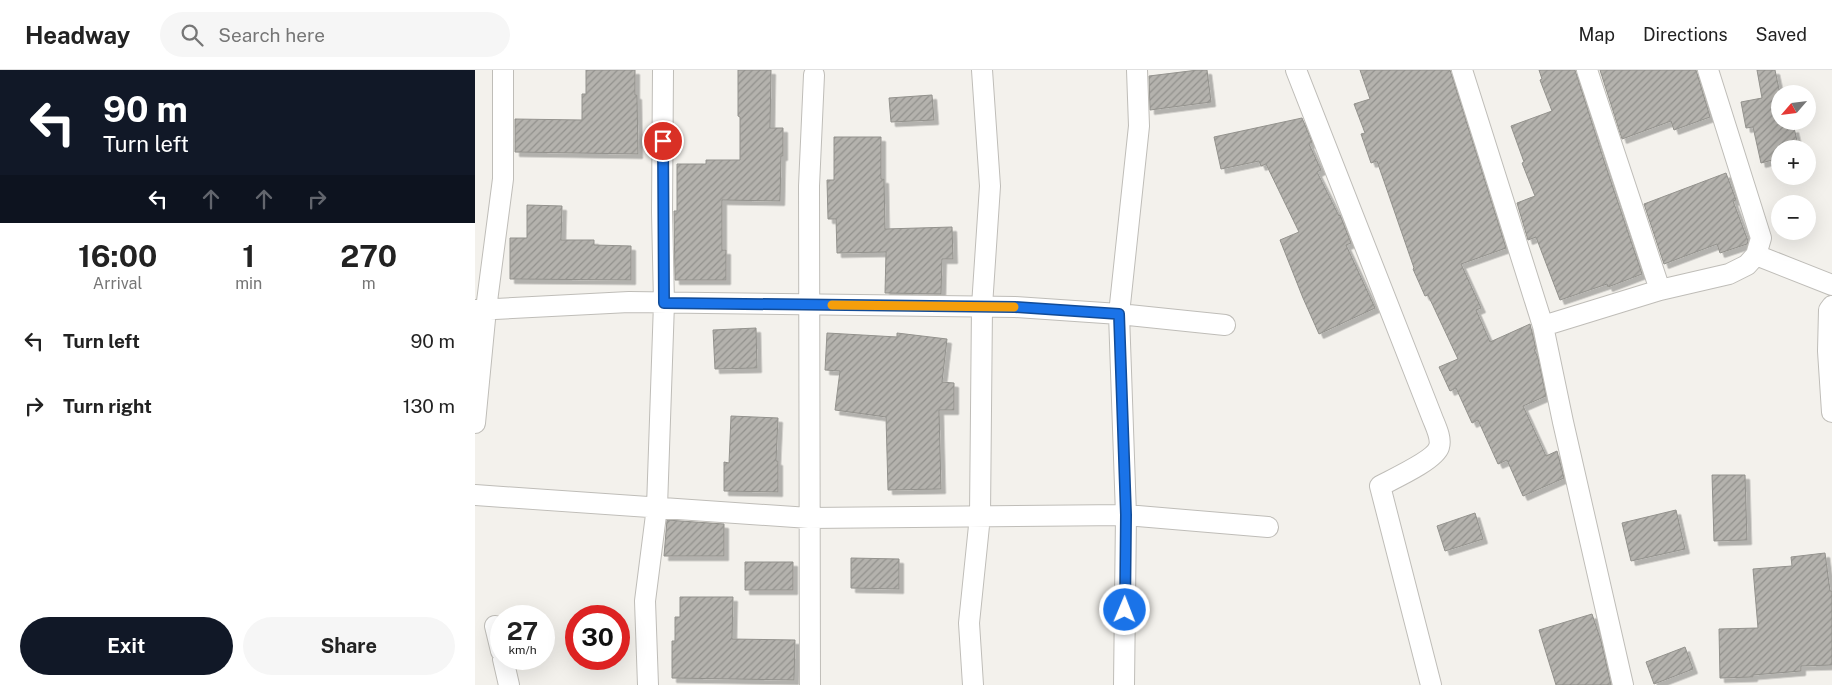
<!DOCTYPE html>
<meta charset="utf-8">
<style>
body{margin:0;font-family:"Public Sans",sans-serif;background:#f6f6f6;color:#222;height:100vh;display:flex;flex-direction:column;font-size:19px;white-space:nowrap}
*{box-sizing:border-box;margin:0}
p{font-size:16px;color:#767676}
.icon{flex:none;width:28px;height:28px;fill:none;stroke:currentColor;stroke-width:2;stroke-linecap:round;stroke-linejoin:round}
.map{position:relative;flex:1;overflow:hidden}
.panel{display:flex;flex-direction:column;background:#fff;width:475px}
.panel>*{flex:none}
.banner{background:#111827;color:#fff;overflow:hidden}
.needle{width:32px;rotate:242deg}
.controls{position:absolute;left:1296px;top:15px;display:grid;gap:10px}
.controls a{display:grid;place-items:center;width:45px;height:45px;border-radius:50%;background:#fff;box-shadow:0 5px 20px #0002;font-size:25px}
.speed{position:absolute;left:15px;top:535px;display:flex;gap:10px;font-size:25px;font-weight:700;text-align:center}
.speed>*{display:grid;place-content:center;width:65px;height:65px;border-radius:50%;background:#fff;box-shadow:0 5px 20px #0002;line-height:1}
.speed small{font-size:12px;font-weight:400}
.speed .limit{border:8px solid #d22;background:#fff;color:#111}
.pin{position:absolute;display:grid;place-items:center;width:42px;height:42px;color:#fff;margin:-21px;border:2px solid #fff;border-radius:50%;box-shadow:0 1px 5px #0007}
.me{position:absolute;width:55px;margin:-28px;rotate:1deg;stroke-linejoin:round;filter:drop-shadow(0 0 4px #0008)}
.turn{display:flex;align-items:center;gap:18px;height:105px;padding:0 20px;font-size:22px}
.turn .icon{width:65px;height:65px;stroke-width:2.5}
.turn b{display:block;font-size:35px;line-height:42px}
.lanes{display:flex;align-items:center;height:48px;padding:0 20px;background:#0003;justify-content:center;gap:25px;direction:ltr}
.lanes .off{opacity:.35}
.eta{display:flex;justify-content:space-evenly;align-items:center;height:85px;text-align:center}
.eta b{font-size:30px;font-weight:700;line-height:35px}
.primary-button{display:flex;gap:10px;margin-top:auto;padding:10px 20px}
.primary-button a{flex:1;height:58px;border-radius:30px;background:#111827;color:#fff;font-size:20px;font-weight:700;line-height:58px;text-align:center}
.primary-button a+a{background:#f6f6f6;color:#222}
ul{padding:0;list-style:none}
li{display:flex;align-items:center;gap:15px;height:65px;padding:0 20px}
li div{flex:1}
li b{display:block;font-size:19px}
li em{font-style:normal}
header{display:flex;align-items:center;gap:30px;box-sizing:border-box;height:70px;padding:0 25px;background:#fff;border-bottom:1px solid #e0e0e0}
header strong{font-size:24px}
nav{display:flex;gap:28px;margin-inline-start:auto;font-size:18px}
.search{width:350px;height:45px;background:#f6f6f6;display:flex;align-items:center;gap:12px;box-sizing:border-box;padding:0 18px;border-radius:28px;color:#767676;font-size:19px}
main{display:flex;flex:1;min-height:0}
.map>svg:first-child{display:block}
</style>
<header>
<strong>Headway</strong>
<div class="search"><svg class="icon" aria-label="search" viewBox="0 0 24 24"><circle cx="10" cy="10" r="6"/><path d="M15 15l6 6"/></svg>Search here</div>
<nav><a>Map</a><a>Directions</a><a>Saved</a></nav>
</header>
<main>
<section class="panel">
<div class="banner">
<div class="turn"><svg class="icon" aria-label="left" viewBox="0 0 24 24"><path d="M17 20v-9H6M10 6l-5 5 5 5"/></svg><div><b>90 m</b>Turn left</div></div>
<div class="lanes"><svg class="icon" aria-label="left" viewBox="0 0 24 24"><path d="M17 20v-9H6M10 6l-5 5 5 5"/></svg><svg class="icon off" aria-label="ahead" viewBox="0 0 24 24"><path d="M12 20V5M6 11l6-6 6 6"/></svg><svg class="icon off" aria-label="ahead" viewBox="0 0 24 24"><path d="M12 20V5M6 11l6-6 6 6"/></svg><svg class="icon off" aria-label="right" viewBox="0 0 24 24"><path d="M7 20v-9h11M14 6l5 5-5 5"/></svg></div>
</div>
<div class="eta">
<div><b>16:00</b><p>Arrival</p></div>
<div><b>1</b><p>min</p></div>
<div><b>270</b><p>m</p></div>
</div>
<ul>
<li><svg class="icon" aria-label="left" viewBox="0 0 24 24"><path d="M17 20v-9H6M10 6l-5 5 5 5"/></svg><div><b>Turn left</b></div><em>90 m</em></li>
<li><svg class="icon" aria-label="right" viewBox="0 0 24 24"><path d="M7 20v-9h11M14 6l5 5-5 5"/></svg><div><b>Turn right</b></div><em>130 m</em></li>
</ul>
<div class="primary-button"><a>Exit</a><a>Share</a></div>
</section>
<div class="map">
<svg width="1357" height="615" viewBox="0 0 1357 615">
<defs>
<pattern id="building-hatch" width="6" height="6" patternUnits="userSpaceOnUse" patternTransform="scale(1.25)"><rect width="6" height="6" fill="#b4b2ad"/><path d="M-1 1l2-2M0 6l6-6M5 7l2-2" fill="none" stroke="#92918d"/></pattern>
<filter id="shadow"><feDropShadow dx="4.5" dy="4.5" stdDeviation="0" flood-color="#0004"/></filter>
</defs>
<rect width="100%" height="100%" fill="#f3f1ec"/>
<path fill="url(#building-hatch)" stroke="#93928d" filter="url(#shadow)" d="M111 0H160V25H162L163 84 40 82V49L107 50V24H111Z
M263 0H296L295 58H308V86H306L305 131 247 130V180H251V210H200L199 141H202V94H231V90H265V47L263 46Z
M723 0H732L736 32 675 40 674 6Z
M885 0H975L1031 178 986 194 1006 238 1001 240 1015 272 1055 254 1061 279H1059L1063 288 1071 326 1048 336 1071 386 1082 381 1089 408 1048 426 1032 390 1023 394 1003 350 997 353 981 318 975 321 964 297 983 289 953 225 950 226 938 199 939 198 902 91 896 93 886 64 890 63 879 34 895 29Z
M1064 0H1100L1130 94 1167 204 1133 217 1132 214 1085 230 1061 167 1053 170 1042 133 1060 126 1047 93 1049 92 1036 56 1077 41 1065 10 1067 9Z
M1125 0H1221L1235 47 1199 60 1196 51 1147 69Z
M1282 0H1300L1305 24V51H1311L1313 60 1319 58 1324 79H1305V88L1286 93 1278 57 1271 58 1266 32 1287 28Z
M457 25 459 50 416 52 414 28Z
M827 48 837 72 834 74 846 100 842 102 864 146 865 145 876 173 871 175 900 238 844 264 828 228 805 170 824 162 791 94 786 96 784 91 746 99 739 67Z
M359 67H406V109H409L410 159 477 157 478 189H467L466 224 410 223 411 182 362 183 361 149H353L352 110H359Z
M1251 103 1261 130 1258 131 1273 171 1272 174 1245 183 1242 174 1189 194 1169 134Z
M52 135 87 136 86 170H119V175L156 176V210L35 209V168H52Z
M281 258 282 298 240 299 238 260Z
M352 263 422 267V263L472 269 467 312 479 313V340H464L466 419 413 420 411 347 360 340 365 301 350 300Z
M256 346 303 348 301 391H303V422L249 421V392L254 393Z
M1237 405H1270L1272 470 1239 471Z
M1201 440 1210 479 1156 491 1147 453Z
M1000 443 1008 469 970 481 962 456Z
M192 450 249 454V486H189Z
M1350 483 1355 521H1357V595L1326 596V601L1278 605V607L1245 608 1244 559 1283 558 1278 499 1317 496 1316 487Z
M376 488 424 489V519L376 518Z
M270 492H318V520H270Z
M205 527H258L257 569 320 570 319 610 197 608V571H200V547H205Z
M1117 544 1126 571 1136 615H1081L1064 560Z
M1210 577 1218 599 1179 614 1171 592Z"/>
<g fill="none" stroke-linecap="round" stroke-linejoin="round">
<defs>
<path id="street" d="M662 0 664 56 644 244 750 255
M821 0 957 347C960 355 967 368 964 377 960 390 918 409 905 416L956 615
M987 0 1068 256
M1112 0 1185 220
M1281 185 1357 215
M1357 236 1354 240 1353 281 1357 342
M0 240 154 232 540 237 644 244 651 445 649 615
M0 353 11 239 28 109V0
M0 425 334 448 651 445 793 457
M20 556 26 581
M28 589 34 615
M173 615 170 531 182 437 189 233 187 142 188 0
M335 615 334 116 339 5
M498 615 494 553 505 446 507 236 515 116 507 0
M1148 615 1088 352 1068 256 1185 220 1254 204 1272 195 1281 185 1286 168 1233 0"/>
</defs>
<use href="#street" stroke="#bfbdb8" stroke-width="22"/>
<use href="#street" stroke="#fff" stroke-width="20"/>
</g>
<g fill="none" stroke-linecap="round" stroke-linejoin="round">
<defs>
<path id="route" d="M188 71 189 233 540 237 644 244 651 445 650 540"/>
</defs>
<use href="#route" stroke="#114b97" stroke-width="12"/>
<use href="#route" stroke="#1a73e8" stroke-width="9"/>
<path stroke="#f59e0b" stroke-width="9" d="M357 235 539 237"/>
</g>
</svg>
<div class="controls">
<a><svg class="needle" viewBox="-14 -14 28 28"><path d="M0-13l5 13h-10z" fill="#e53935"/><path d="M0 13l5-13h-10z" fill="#767676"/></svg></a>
<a>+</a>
<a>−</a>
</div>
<div class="speed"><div>27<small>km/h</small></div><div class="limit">30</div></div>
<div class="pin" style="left:188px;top:71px;background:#d93025"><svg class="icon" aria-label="arrive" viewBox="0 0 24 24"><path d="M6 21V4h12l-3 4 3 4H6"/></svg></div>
<svg class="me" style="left:650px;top:540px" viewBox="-20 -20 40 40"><circle r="17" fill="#1a73e8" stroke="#fff" stroke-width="3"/><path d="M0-11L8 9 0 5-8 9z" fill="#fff"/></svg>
</div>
</main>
